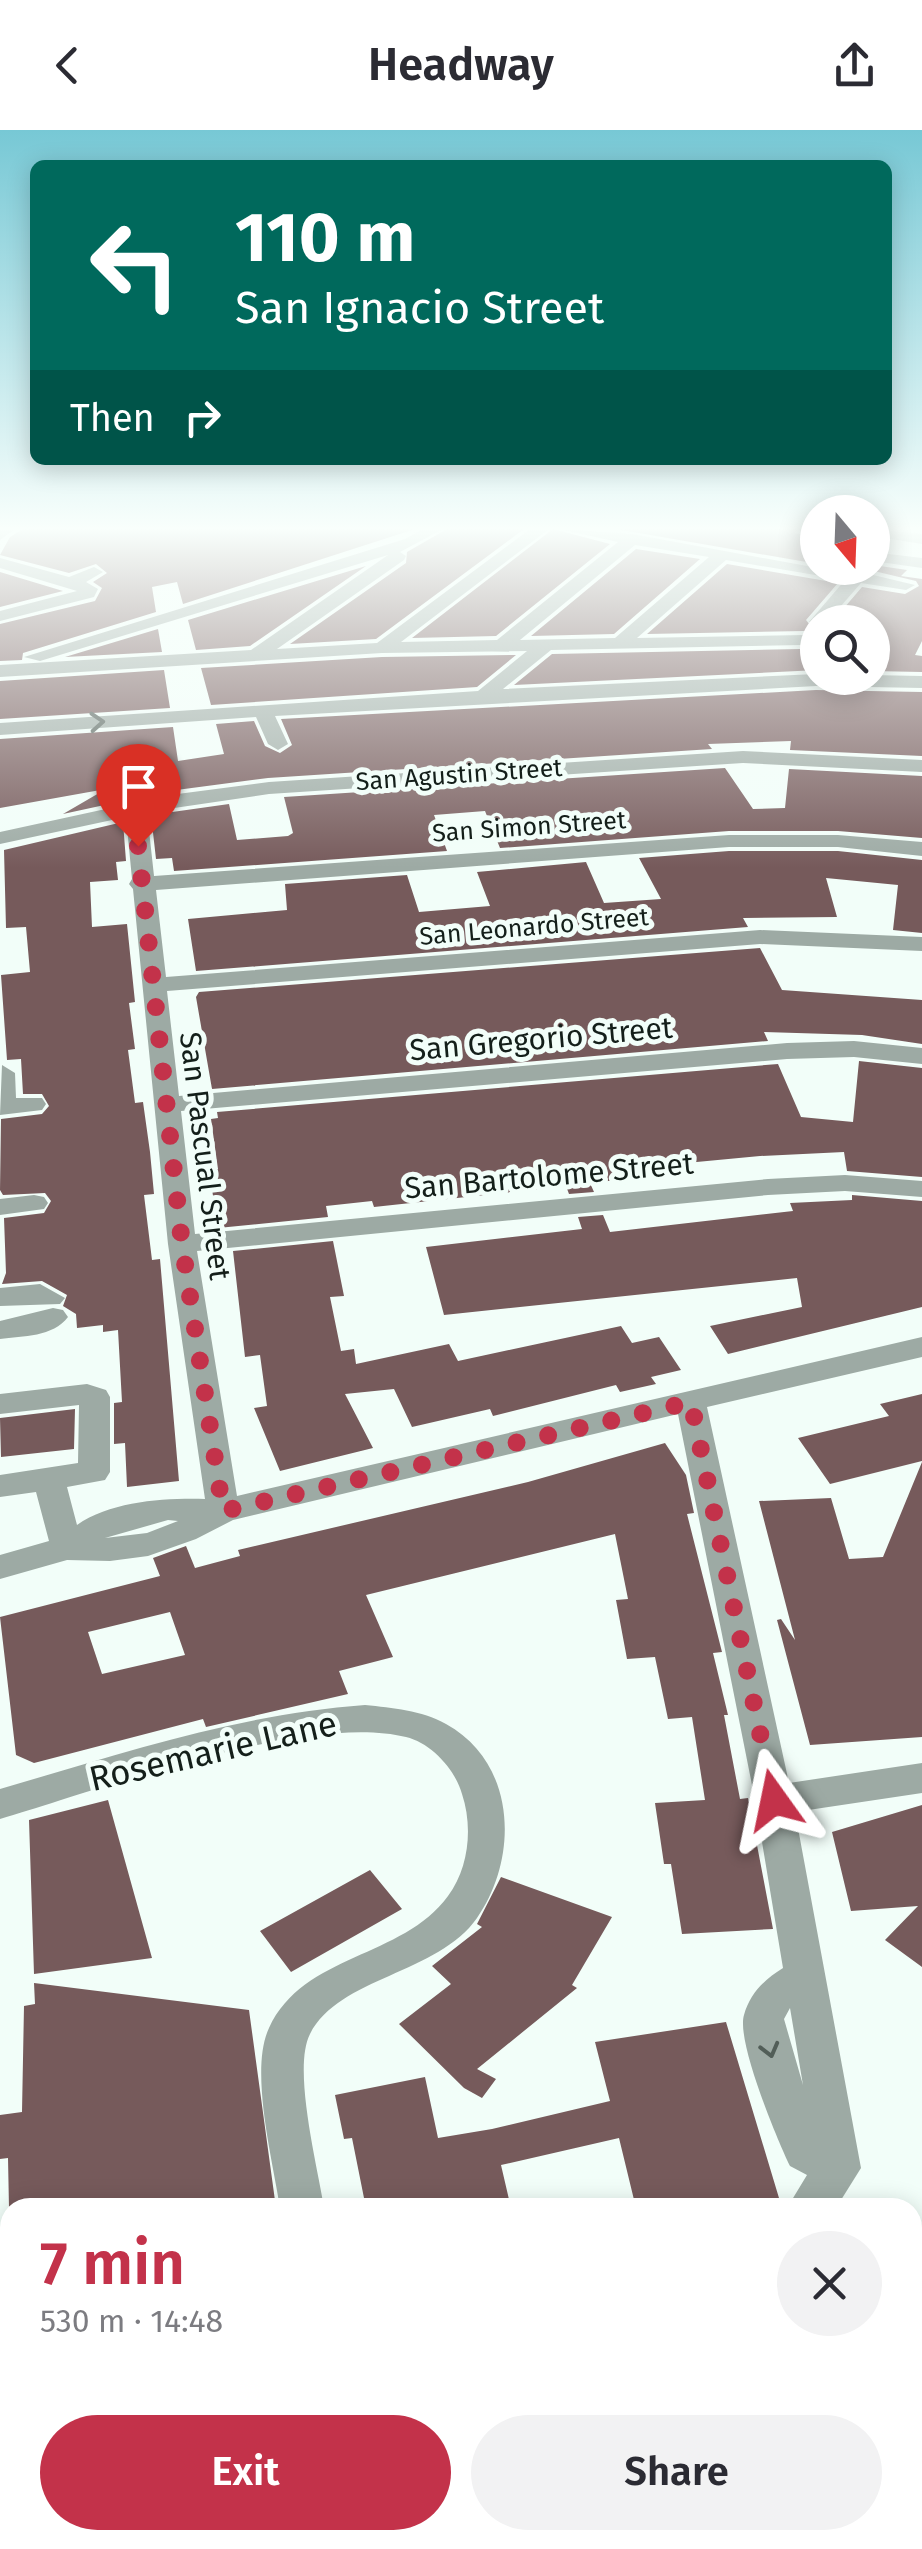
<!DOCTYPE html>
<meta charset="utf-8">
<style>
body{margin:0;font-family:"Fira Sans",sans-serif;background:#f2f2f3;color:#2b2b33;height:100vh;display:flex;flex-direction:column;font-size:38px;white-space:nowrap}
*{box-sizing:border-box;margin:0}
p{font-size:32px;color:#7c7c81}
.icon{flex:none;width:55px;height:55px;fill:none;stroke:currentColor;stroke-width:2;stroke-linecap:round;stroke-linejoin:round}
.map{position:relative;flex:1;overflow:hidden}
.panel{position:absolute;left:0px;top:2068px;width:922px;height:352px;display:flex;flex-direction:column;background:#fff;border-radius:30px 30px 0 0;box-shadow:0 5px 25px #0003}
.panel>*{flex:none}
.top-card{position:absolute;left:30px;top:30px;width:862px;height:305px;border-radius:15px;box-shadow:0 5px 25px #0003;background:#00695c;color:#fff;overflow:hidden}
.needle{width:65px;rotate:161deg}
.buttons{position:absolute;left:800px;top:365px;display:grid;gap:20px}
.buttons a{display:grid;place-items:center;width:90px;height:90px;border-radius:50%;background:#fff;box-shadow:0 5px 25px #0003;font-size:50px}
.pin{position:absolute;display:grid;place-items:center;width:85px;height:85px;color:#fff;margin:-102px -42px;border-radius:50% 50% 50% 0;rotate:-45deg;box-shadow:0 0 10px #0007}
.pin .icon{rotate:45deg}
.me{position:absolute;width:110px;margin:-55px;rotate:348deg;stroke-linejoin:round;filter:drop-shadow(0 0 8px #0008)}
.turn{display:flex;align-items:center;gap:35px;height:210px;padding:0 40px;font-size:45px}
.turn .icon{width:130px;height:130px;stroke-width:2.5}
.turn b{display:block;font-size:70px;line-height:85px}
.then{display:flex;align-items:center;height:95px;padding:0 40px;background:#0003;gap:20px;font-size:38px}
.round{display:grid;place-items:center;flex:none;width:105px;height:105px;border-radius:52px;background:#f2f2f3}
.headline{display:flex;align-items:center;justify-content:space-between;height:170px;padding:0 40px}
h1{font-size:60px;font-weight:600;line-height:75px;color:#c3324a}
.action{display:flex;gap:20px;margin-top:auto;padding:20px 40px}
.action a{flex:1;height:115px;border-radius:60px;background:#c3324a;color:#fff;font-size:40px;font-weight:600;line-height:115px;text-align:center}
.action a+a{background:#f2f2f3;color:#2b2b33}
header{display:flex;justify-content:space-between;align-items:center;height:130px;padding:0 40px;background:#fff;font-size:45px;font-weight:600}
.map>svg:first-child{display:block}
</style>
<header><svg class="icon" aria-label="back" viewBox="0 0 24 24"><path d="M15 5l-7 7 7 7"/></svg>Headway<svg class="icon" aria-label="share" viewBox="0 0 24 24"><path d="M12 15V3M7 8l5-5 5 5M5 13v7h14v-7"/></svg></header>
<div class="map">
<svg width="922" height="2419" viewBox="0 0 922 2419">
<rect width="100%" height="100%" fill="#f2fef9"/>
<path fill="#765a5b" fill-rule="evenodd" d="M23 399H415L183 474 177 452 152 457 156 482 23 523 22 530 0 531V494L95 471 102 458 93 452 107 443 96 434 69 443 0 425 10 407Z
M447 399H524L376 509 290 514 406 433 407 422Z
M553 399 610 414 496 506 412 508Z
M616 399H799L794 403 818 407V434Z
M636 419 700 429 614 504 531 506Z
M727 434 838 453 806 490 818 505 804 501 647 504Z
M366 436 250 516 196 520 188 490Z
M880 436 907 440 901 446 922 449V511L915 525 922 526V542L872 541V492H832L862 457 905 464 919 456 916 451 874 441Z
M0 442 63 461 0 477Z
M158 499 162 522 65 527Z
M800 519 818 524V540L514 555 552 524Z
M516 525 477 557 211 575 201 538 382 527Z
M164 540 170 578 0 589V551Z
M816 560 922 562V626L790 620 791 611 708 614 712 619 268 648 169 661 63 684 106 659 0 678V609L173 597 178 631 224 624 216 594 254 591 265 616 280 623 292 615 281 589Z
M725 638 753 679 785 678 789 639 922 646V708L838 701H729L500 718 485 681 434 685 447 721 174 741 172 728 156 729 151 685 229 674 237 710 288 706 293 703 284 667Z
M123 692 126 731 116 732 118 750 90 752 92 797 127 794 135 872 129 873 135 919 128 920 135 973 143 972 150 1022 154 1064 144 1065 152 1130 160 1129 179 1351 127 1357 125 1313 114 1314V1273L122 1272 118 1200 103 1202V1195L77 1198 76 1184 63 1176 67 1165 42 1151 2 1154 6 1143 4 1088 44 1083 51 1071 45 1063 3 1065 0 1060 1 989 42 984 49 976 42 964H23L21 929 7 930 1 845 30 842 26 797 6 798 4 720Z
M729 721H838L922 730V803L893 800 898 755 826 748 837 787 743 788 748 797 196 841 188 789 287 780 285 754 407 745 419 782 490 776 477 742 586 732 604 773 661 769 639 728Z
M760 818 782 860 922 870V914L862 905 764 902 768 911 212 959 196 867 199 862Z
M859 931 922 938V1047L847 1041 844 1022 760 1026 686 1033 690 1042 590 1053 594 1062 569 1064 566 1056 374 1077 372 1071 326 1076 328 1087 218 1098 209 1040 218 1039 211 989 218 988 217 982 778 934 801 987 853 992Z
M852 1065 922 1071V1177L728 1224 710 1196 802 1177 797 1148 444 1185 426 1117 582 1099 578 1087 603 1085 610 1102 793 1081 790 1073 852 1070Z
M333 1111 344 1166 330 1167 341 1221 354 1219 356 1234 449 1214 458 1231 621 1196 632 1213 659 1207 681 1240 651 1247 656 1254 620 1262 616 1255 493 1286 490 1279 412 1297 394 1259 345 1264 373 1318 280 1341 254 1278 267 1276 260 1225 245 1227 233 1121Z
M922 1264V1331L830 1354 798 1308 889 1286 880 1274Z
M75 1279 74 1319 1 1327 0 1288Z
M665 1313 686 1345 694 1383 687 1384 722 1522 713 1523 728 1585H724L740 1669 748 1668 773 1799 682 1804 671 1734H664L655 1673 705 1670 692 1587 668 1589 655 1527 627 1529 616 1470 628 1469 615 1404 366 1465 393 1527 339 1541 348 1564 206 1597 203 1589 34 1633 16 1625 0 1487 160 1446 153 1428 186 1416 195 1438 240 1426 238 1420 528 1352ZM170 1482 185 1525 102 1544 88 1502Z
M922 1332V1607L810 1615 777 1490 781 1489 795 1510 759 1371 831 1368 849 1429 883 1427Z
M108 1670 152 1828 34 1844 29 1690Z
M922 1675V1837L885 1810 918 1776 851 1781 832 1702Z
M370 1740 402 1779 291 1842 260 1801Z
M501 1747 612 1787 572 1855 577 1858 477 1939 496 1949 482 1968 464 1958 399 1894 451 1854 432 1836 482 1797 477 1794Z
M34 1853 249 1880 276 2078H9L8 2028 0 2029V1985L22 1982 24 1876 35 1874Z
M726 1892 782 2078H636L619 2008 501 2035 511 2078H366L352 2008 344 2009 335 1965 425 1947 438 2008 492 1999 610 1971 595 1912Z"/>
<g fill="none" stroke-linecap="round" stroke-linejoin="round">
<path fill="#9daaa4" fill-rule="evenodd" d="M0 399H15L0 410Z
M423 399H443L400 422 406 426 404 430 277 519 377 513 530 399H549L401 512 497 510 618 412 559 399 632 404 818 438 853 441 872 437 869 444 915 455 906 460 861 453 827 492H818V497L809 492 845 450 726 430 637 508 804 505 818 509V521L801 515 551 520 503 559 816 544 922 546V558L816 556 275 586 288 614 278 620 268 614 256 587 0 605V593L478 561 527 521 382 523 0 547V535L251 520 388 425 40 531 24 527 405 409ZM635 415 709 427 615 508 520 510Z
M872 399 922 404V414L872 406Z
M872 422 922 428V438L880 432 872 435Z
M0 428 69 447 94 437 103 442 86 452 98 459 94 467 0 491V481L77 461 0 438Z
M743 621 922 630V642L743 633 269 664 147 682 154 746 729 705H838L922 712V726L838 717H729L156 760 166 847 760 800 922 807V821L760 814 167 861 179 966 787 913 854 911 922 918V934L854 927 787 929 181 981 195 1104 768 1049 845 1045 922 1051V1067L845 1061 768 1065 197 1121 237 1366 922 1207V1227L707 1277 789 1653 922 1633V1663L795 1682 861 2038 836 2078H787L807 2045 790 2036C777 2009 736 1911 744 1885 750 1863 765 1849 783 1838L755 1670 678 1284 233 1390 196 1409 148 1426 110 1431 67 1430 0 1449V1425L49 1411 36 1362 0 1367V1345L78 1333 79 1275 0 1284V1264L87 1254 106 1260 110 1267V1342L105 1350 67 1357 77 1395C112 1371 164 1368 205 1369L168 1114 133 759 129 754 132 749 126 687 0 714V702L170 665 269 652ZM168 1390 178 1391 147 1403 105 1408ZM790 1878 803 1955 784 1889Z
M2 935 15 943 16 968H42L46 974 42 980 0 985Z
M34 1065 44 1067 48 1073 44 1079 0 1085V1069Z
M40 1154 65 1168 60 1174 0 1176V1158Z
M53 1178 63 1180 68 1187C53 1207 23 1206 0 1209V1191Z
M365 1575C393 1578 421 1580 446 1594 517 1633 519 1728 477 1788 438 1844 339 1847 310 1904 292 1939 318 2038 324 2078H280C273 2031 249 1940 269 1898 304 1823 402 1829 448 1766 469 1738 473 1697 462 1664 455 1639 431 1613 406 1607 308 1582 99 1660 0 1689V1659C120 1624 239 1584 365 1575Z
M317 2410H367L368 2419H318Z"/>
</g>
<defs><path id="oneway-chevron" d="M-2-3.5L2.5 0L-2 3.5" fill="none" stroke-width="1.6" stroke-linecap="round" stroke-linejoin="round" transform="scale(2.5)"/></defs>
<g stroke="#525e58">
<use href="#oneway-chevron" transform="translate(97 592) rotate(-4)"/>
<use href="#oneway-chevron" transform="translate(770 1920) rotate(75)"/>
</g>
<linearGradient id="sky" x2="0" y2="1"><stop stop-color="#77c8d5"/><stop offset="0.54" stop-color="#f9fffc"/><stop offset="1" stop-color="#f9fffc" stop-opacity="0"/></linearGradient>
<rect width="922" height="738" fill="url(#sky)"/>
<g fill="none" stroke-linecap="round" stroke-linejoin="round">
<path stroke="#c3324a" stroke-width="18" stroke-dasharray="0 32.4" d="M138 716 182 1114 223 1381 691 1272 774 1670"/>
</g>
<g text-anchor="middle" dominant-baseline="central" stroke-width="10" stroke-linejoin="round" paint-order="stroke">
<g font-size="25" fill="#141f1a" stroke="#f2fef9">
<text transform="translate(459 645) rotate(-4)">San Agustin Street</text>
<text transform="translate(529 697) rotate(-4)">San Simon Street</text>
<text transform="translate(534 797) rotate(-5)">San Leonardo Street</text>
</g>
<g font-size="30" fill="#141f1a" stroke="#f2fef9">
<text transform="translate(541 909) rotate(-5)">San Gregorio Street</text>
<text transform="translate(205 1026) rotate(83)">San Pascual Street</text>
<text transform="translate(549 1046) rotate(-5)">San Bartolome Street</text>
</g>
<g font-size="35" fill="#141f1a" stroke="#f2fef9">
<text transform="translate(213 1621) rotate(-13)">Rosemarie Lane</text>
</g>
</g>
</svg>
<div class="buttons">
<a><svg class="needle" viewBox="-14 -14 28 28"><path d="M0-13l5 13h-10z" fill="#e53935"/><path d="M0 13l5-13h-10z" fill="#7c7c81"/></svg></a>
<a><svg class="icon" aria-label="search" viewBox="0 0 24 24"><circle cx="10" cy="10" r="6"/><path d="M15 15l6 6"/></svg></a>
</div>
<div class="pin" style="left:138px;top:716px;background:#d93025"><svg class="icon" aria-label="arrive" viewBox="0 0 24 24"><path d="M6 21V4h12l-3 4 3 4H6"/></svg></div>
<svg class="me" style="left:774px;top:1670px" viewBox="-20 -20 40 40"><path d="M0-17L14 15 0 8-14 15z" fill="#c3324a" stroke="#fff" stroke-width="4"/></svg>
<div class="top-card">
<div class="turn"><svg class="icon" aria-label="left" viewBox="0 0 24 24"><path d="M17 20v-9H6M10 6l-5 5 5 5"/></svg><div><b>110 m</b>San Ignacio Street</div></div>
<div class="then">Then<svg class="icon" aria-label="right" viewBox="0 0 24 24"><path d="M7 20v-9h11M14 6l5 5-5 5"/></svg></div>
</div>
<section class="panel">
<div class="headline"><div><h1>7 min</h1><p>530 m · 14:48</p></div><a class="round"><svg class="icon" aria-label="close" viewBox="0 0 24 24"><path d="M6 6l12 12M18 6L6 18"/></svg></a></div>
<div class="action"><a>Exit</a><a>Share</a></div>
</section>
</div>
